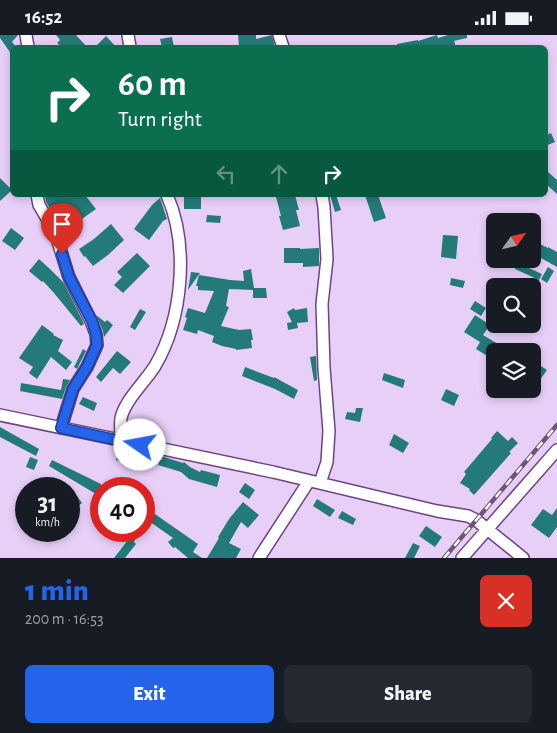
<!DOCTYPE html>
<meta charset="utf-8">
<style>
body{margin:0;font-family:"Alegreya Sans",sans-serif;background:#242831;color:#f1f3f6;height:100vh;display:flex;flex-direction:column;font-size:19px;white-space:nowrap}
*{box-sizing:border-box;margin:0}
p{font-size:16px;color:#9ea1a6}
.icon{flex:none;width:28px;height:28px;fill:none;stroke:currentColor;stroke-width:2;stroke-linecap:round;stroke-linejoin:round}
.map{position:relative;height:523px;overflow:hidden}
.sheet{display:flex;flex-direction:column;background:#171b24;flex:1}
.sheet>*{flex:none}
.top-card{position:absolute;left:10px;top:10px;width:538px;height:152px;border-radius:8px;box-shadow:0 2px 8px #0003;background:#0b6e4f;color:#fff;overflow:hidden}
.needle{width:32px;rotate:56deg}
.tools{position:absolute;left:486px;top:178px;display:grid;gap:10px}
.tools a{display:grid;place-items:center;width:55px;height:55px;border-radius:8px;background:#171b24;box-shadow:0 2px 8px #0003;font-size:25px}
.speed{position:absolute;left:15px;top:442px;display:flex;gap:10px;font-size:25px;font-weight:700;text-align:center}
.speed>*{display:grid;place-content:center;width:65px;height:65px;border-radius:50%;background:#171b24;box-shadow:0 2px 8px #0003;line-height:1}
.speed small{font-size:12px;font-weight:400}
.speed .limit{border:8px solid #d22;background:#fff;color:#111}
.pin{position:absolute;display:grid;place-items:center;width:42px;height:42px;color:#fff;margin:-51px -21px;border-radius:50% 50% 50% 0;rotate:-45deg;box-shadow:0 0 5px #0007}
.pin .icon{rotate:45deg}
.me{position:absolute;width:55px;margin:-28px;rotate:282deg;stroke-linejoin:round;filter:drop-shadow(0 0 4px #0008)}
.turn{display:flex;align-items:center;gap:18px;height:105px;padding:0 25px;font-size:22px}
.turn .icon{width:65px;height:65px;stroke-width:2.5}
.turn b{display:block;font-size:35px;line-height:42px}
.lanes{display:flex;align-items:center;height:48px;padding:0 25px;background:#0003;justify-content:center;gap:25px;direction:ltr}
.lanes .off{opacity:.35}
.round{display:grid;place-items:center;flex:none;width:52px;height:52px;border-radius:8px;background:#242831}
.overview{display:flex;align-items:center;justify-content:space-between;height:85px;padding:0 25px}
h1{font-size:30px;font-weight:800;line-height:38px;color:#2563eb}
.cta{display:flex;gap:10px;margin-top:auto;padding:10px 25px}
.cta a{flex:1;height:58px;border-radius:8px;background:#2563eb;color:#fff;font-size:20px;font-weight:800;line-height:58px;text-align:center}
.cta a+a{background:#242831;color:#f1f3f6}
.status{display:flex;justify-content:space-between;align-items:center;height:35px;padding:0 25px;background:#171b24;direction:ltr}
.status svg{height:14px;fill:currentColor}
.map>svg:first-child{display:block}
</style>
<div class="status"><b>16:52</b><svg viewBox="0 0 49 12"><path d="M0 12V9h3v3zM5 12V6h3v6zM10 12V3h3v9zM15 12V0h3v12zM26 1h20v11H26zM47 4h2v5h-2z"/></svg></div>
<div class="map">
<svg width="557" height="523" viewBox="0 0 557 523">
<rect width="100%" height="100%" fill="#e8cff8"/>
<path fill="#237a78" d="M0 0H18L12 7 16 12H12V20L0 3Z
M56 0H76L87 12H62L57 8 60 5Z
M238 0H256V4L272 0 275 12H239Z
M437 0 438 3 448 0H467V3L454 6 456 12H397V9L418 5V6Z
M106 1 116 12H95Z
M172 2 174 12H162L160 4Z
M551 98 555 107 545 111V101Z
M548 137 557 145V159L545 148V141Z
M0 143 12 155 0 166Z
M45 160H85L96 174 79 186 67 172 56 183 46 167Z
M184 160H201V174H184Z
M286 160H295L299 175H296L300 191 283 195 279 181H281L276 162Z
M330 160H336L341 175 335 177Z
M365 160H378L386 183 374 187Z
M160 163 167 184 163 186 149 205 134 194 152 170Z
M207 180 221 181 220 188 206 187Z
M111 189 124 205 108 220 93 231 85 221 84 222 79 214 94 204Z
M11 193 24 203 15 215 2 206Z
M443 200 458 201 456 224 441 222Z
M532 205 548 213V212L557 217V232L532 218Z
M284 213H300V214L319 213V231L303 232V228H284Z
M137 218 150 231 123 258 114 250 122 242 117 237Z
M39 224 51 235 64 248 84 289 81 291 54 258 43 246 42 247 29 236Z
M518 228 542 239 539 245 515 234Z
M548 232 554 236 547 248 541 244Z
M251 234 254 253H266L267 263H253V255L229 254 226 271 229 272 221 291 239 295 251 294 253 305H251L252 313 236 315V314L222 311 212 307 214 301 198 295 197 299 183 295 187 283 185 282 188 273 205 278 214 256 198 255V251H196L199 240 230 245 244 246 243 236Z
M191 237 200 238 188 255Z
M451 243 465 246 463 253 450 250Z
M475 266 486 273 481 281 470 274Z
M294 273 295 275 307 273 308 287 297 288 298 293 288 295 287 288 292 287 287 277Z
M140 274 146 277 135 295 130 292Z
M96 280 105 287 107 285 113 290 104 302 103 296Z
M475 280 490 290 483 300 498 309 489 322 476 314 480 307 464 297Z
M42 290 54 299 53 300 63 305 58 316 72 327 66 335 51 322 37 344 29 338 33 332 19 323Z
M83 314 86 316 77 334 74 332Z
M117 316 131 327 120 339 113 333 101 347 96 342Z
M316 321 317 345 314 346 310 322Z
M532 325 547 335 532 356Z
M245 332 274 343V342L298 355 294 364 275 354 242 341Z
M384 338 405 345 403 353 382 345Z
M63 344 70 345 66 352 62 364 20 356 21 348 61 355Z
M446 354 459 360 454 371 441 365Z
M83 362 97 368 94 376 79 369Z
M356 373H363L360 387 345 384 347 377 355 378Z
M0 392 39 414 36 421 0 402Z
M497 396 508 406 512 402 518 408 509 417 511 418 474 460 469 455 470 454 460 448 466 439 464 437 492 404 491 403Z
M394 399 409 408 403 418 389 410Z
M119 414 147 421 145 432 116 425Z
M161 421 183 428 184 427 190 432 200 437 201 435 220 440 217 452 189 444 181 437 158 430Z
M30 422 38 425 34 435 26 432Z
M52 425 101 449V462L49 431Z
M245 448 255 455 249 464 239 457Z
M77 461 82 468 74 474 69 467Z
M317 464 335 475 330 482 313 471Z
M243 467 259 480 248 493 241 487 229 508 241 514 236 523H207L219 503 218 502 229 484Z
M557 473V492L549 503 531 490 543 474 552 480Z
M342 476 356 484 353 490 338 483Z
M152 477 198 509 193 517 202 523H188L175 512 173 513 168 507 173 503 146 484Z
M426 491 442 502 435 512 419 501Z
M135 496H139L134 507 136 509 125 523H114Z
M413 508 420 511 414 523H405Z"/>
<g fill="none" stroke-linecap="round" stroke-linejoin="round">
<defs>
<path id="minor" d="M26 0 28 12
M128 0 130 12
M279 0 283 12
M37 160 39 170 55 197 69 242 91 286 96 299 97 310 87 332 73 354 61 393
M0 380 273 437 437 476 468 481 476 485 523 523
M121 406C121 398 120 390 121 383 125 365 145 347 155 331 183 283 189 210 167 160
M320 448 327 427 329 396 324 333 322 269 327 224 324 172 322 160
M259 523 309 446
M462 523 557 415"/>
</defs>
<use href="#minor" stroke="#6c4681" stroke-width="14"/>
<use href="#minor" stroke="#fff" stroke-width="11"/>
<defs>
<path id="rail" d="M444 523 557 390"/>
</defs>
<use href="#rail" stroke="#6a5776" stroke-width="4.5"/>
<use href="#rail" stroke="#fbfbfb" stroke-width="2.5" stroke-dasharray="8" stroke-linecap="butt"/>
</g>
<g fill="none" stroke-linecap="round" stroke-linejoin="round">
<defs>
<path id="route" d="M62 219 69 242 92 286 96 299 97 310 87 332 73 354 61 393 140 410"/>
</defs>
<use href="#route" stroke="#184099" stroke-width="12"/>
<use href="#route" stroke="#2563eb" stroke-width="9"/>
</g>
</svg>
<div class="tools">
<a><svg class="needle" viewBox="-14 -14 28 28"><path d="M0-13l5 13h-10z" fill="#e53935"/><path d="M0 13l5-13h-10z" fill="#9ea1a6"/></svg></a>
<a><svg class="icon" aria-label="search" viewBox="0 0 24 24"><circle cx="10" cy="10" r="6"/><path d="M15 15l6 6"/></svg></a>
<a><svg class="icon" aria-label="layers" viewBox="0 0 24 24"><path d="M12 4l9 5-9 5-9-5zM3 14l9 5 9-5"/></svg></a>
</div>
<div class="speed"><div>31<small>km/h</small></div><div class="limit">40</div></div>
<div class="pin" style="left:62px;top:219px;background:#d93025"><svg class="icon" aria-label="arrive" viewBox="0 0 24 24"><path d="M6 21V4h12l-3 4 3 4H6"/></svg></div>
<svg class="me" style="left:140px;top:410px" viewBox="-20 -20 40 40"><circle r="19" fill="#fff"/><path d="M0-13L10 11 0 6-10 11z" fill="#2563eb"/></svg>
<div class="top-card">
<div class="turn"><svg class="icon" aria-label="right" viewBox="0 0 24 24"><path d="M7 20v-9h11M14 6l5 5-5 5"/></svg><div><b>60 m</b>Turn right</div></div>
<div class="lanes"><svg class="icon off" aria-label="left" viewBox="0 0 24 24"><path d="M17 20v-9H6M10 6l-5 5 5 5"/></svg><svg class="icon off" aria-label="ahead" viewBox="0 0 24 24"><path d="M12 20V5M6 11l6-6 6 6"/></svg><svg class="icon" aria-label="right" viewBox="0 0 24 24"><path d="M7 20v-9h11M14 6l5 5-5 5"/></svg></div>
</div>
</div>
<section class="sheet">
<div class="overview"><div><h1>1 min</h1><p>200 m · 16:53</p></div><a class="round" style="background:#d93025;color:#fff"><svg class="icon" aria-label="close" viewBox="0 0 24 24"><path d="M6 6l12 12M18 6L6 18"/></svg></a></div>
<div class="cta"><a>Exit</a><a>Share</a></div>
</section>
